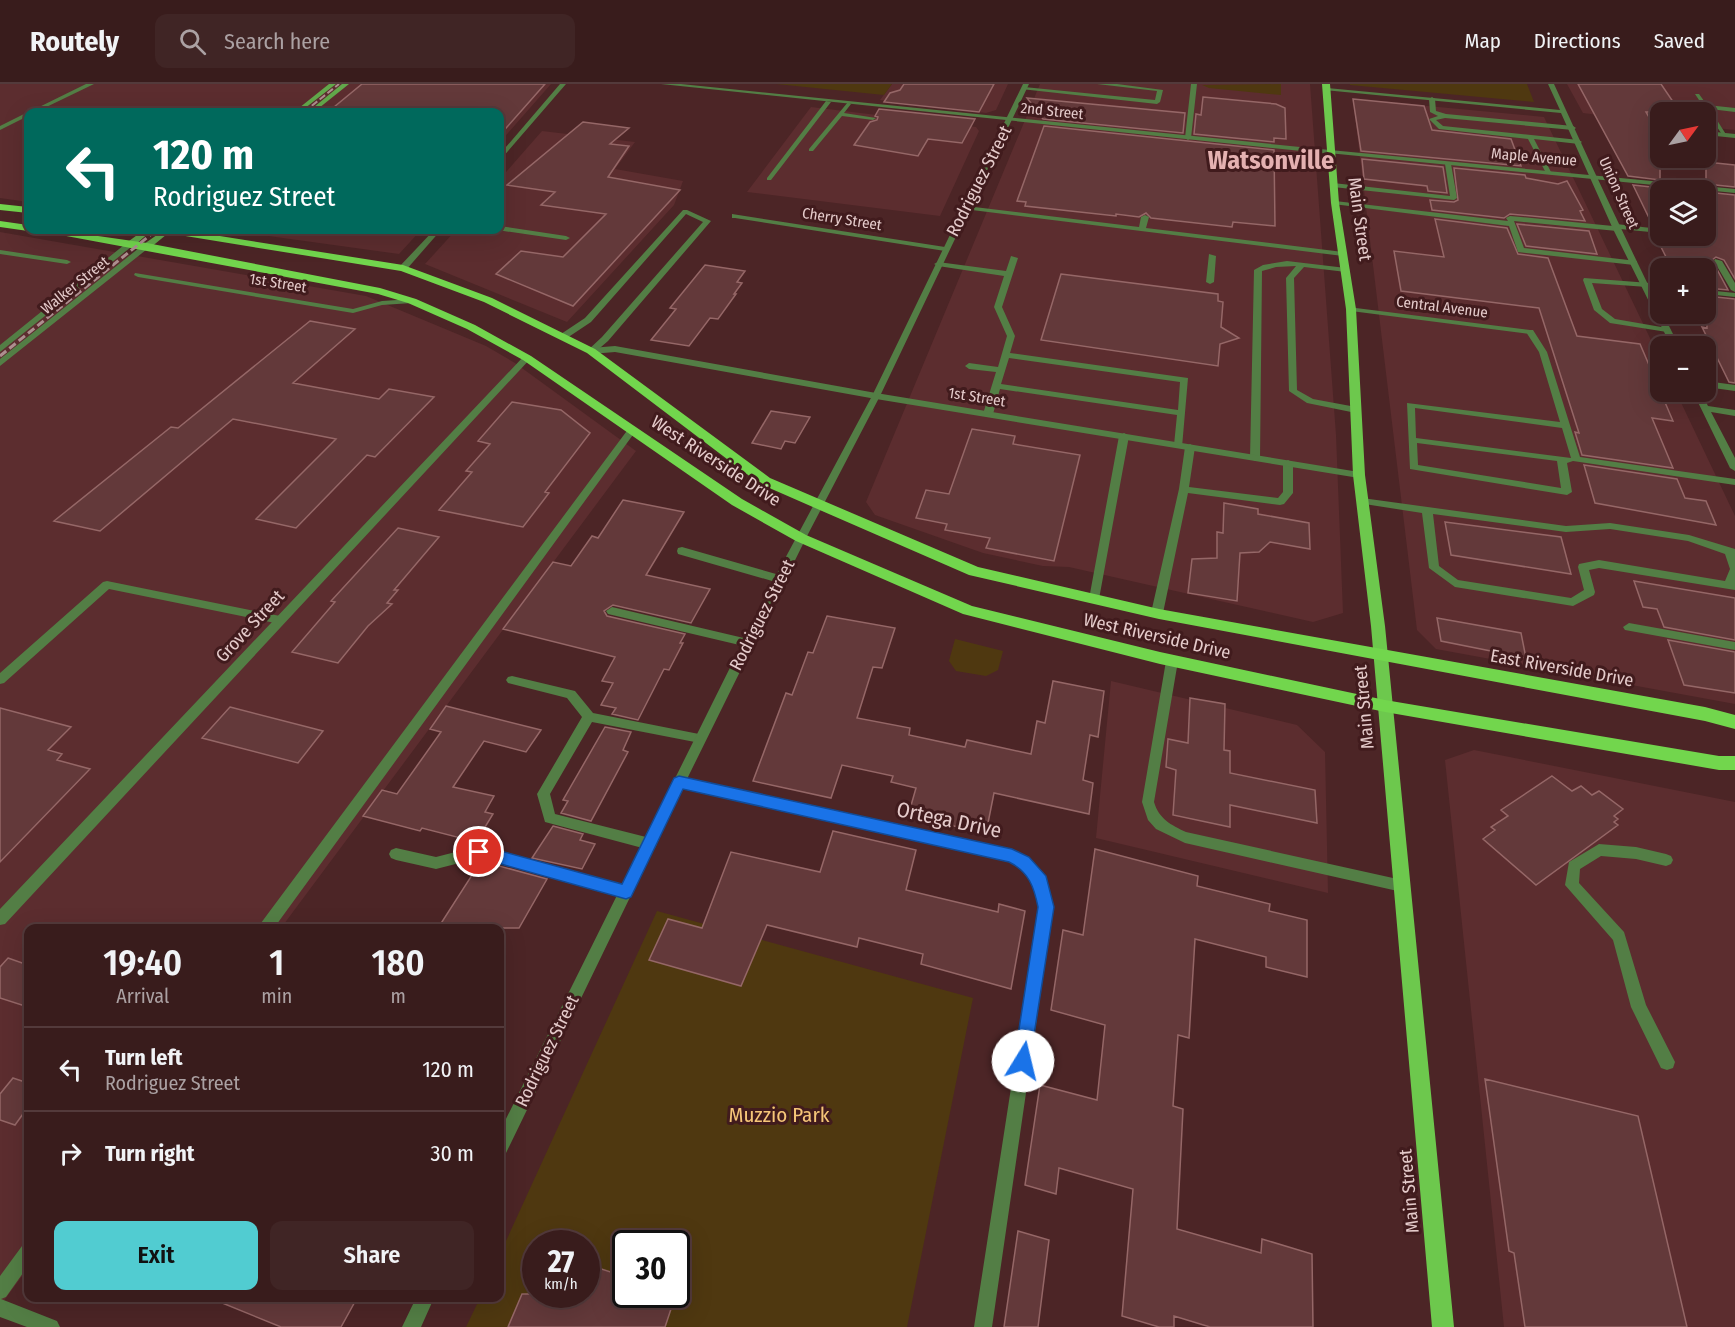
<!DOCTYPE html>
<meta charset="utf-8">
<style>
body{margin:0;font-family:"Fira Sans Condensed",sans-serif;background:#402525;color:#f1f3f6;height:100vh;display:flex;flex-direction:column;font-size:22px;white-space:nowrap}
*{box-sizing:border-box;margin:0}
p{font-size:20px;color:#aba1a3}
.icon{flex:none;width:33px;height:33px;fill:none;stroke:currentColor;stroke-width:2;stroke-linecap:round;stroke-linejoin:round}
.map{position:relative;flex:1;overflow:hidden}
.panel{position:absolute;left:24px;top:840px;width:480px;height:378px;display:flex;flex-direction:column;background:#391c1c;border-radius:12px;box-shadow:0 6px 24px #0002,0 0 0 2px #533a3b}
.panel>*{flex:none}
.guide{position:absolute;left:24px;top:24px;width:480px;height:126px;border-radius:12px;box-shadow:0 6px 24px #0002,0 0 0 2px #533a3b;background:#00695c;color:#fff;overflow:hidden}
.needle{width:39px;rotate:57deg}
.tools{position:absolute;left:1650px;top:18px;display:grid;gap:12px}
.tools a{display:grid;place-items:center;width:66px;height:66px;border-radius:12px;background:#391c1c;box-shadow:0 6px 24px #0002,0 0 0 2px #533a3b;font-size:30px}
.speed{position:absolute;left:522px;top:1146px;display:flex;gap:12px;font-size:30px;font-weight:700;text-align:center}
.speed>*{display:grid;place-content:center;width:78px;height:78px;border-radius:50%;background:#391c1c;box-shadow:0 6px 24px #0002,0 0 0 2px #533a3b;line-height:1}
.speed small{font-size:15px;font-weight:400}
.speed .limit{border:3px solid #111;border-radius:9px;background:#fff;color:#111}
.pin{position:absolute;display:grid;place-items:center;width:51px;height:51px;color:#fff;margin:-26px;border:3px solid #fff;border-radius:50%;box-shadow:0 2px 6px #0007}
.me{position:absolute;width:66px;margin:-33px;rotate:9deg;stroke-linejoin:round;filter:drop-shadow(0 0 4px #0008)}
.turn{display:flex;align-items:center;gap:21px;height:126px;padding:0 30px;font-size:27px}
.turn .icon{width:78px;height:78px;stroke-width:2.5}
.turn b{display:block;font-size:42px;line-height:51px}
.eta{display:flex;justify-content:space-evenly;align-items:center;height:102px;text-align:center}
.eta b{font-size:36px;font-weight:600;line-height:42px}
.action{display:flex;gap:12px;margin-top:auto;padding:12px 30px}
.action a{flex:1;height:69px;border-radius:12px;background:#51ccd1;color:#111;font-size:24px;font-weight:600;line-height:69px;text-align:center}
.action a+a{background:#402525;color:#f1f3f6}
ul{padding:0;list-style:none}
li{display:flex;align-items:center;gap:18px;height:84px;padding:0 30px;border-top:2px solid #533a3b}
li div{flex:1}
li b{display:block;font-size:22px}
li em{font-style:normal}
header{display:flex;align-items:center;gap:36px;box-sizing:border-box;height:84px;padding:0 30px;background:#391c1c;border-bottom:2px solid #533a3b}
header strong{font-size:28px}
nav{display:flex;gap:33px;margin-inline-start:auto;font-size:21px}
.search{width:420px;height:54px;background:#402525;display:flex;align-items:center;gap:15px;box-sizing:border-box;padding:0 21px;border-radius:12px;color:#aba1a3;font-size:22px}
.map>svg:first-child{display:block}
</style>
<header>
<strong>Routely</strong>
<div class="search"><svg class="icon" aria-label="search" viewBox="0 0 24 24"><circle cx="10" cy="10" r="6"/><path d="M15 15l6 6"/></svg>Search here</div>
<nav><a>Map</a><a>Directions</a><a>Saved</a></nav>
</header>
<div class="map">
<svg width="1735" height="1243" viewBox="0 0 1735 1243">
<rect width="100%" height="100%" fill="#4c2526"/>
<path fill="#5c2d2f" d="M0 0H551L500 58V28H28V118L0 114Z
M892 0H1008L996 26 986 29 880 16Z
M1040 0H1310L1336 351 1343 529 1313 538 1069 483 1043 482 983 469 875 431 866 418Z
M1567 0H1735V46L1706 43V28H1660V39L1583 29Z
M1353 15 1544 33 1660 275V308H1676L1735 432V620L1436 565 1417 546Z
M811 23 976 43 979 47 940 132 747 108Z
M542 47 635 58 615 85 683 97 674 121 567 238 425 180 456 146H500V95Z
M224 146H421L399 170Z
M0 148 366 212 486 262 515 279 636 367 281 844H28V1184L0 1222Z
M1111 597 1297 641 1325 668 1328 809 1096 754Z
M1474 666 1735 718V1243H1504L1445 676Z"/>
<path fill="#4f3810" fill-rule="evenodd" d="M776 0H892L884 11Z
M1281 0V11L1209 4 1202 1Z
M1350 0H1527L1534 18 1350 1Z
M955 555 1003 567 998 586 986 592 956 587 949 577Z
M657 827 973 914 907 1243H466L480 1214H500V1170ZM536 1160H586V1210H536ZM626 1160H676V1210H626Z"/>
<path fill="#63393a" stroke="#956767" stroke-width="1.5" d="M362 0H545L500 51V28H328Z
M904 0H994L979 28 884 18 890 9 900 6Z
M1578 0H1661L1680 28H1646L1660 52V96L1628 92Z
M1203 13 1276 20 1285 24 1286 55 1274 54V58L1194 50 1196 30 1201 31Z
M1027 14 1185 29 1183 49 1043 35Z
M1353 15 1424 22 1432 46 1511 55 1521 82 1361 67Z
M879 25 975 35 962 59 928 55 918 72 854 61 870 38 877 36 878 33 875 32Z
M583 38 629 44 610 60 629 62 608 93 680 106 573 222 496 190 521 167 563 173 606 130 541 121 555 108 507 101Z
M1044 42 1274 66 1275 142 1233 138 1232 143 1151 134 1146 129 1139 133 1116 130V132L1025 122 1026 118 1017 117Z
M1362 75 1443 83 1447 109 1428 107 1427 102 1364 95Z
M1706 78 1735 81V103L1706 100Z
M1454 84 1525 91 1526 94 1558 100 1567 97 1583 126 1580 127 1585 137 1510 130 1504 134 1432 126 1430 116 1454 118 1458 116Z
M1633 101 1660 104V143L1653 142Z
M1706 108 1735 111V195L1724 176 1716 173 1712 176 1728 206 1706 204V184H1676L1670 181 1655 151 1706 156Z
M1435 135 1507 144 1518 170 1548 174 1577 252 1640 260 1673 337 1652 334 1673 384 1582 371 1575 348 1579 349 1539 224 1401 207 1394 167 1444 173Z
M1517 140 1589 147 1597 170 1526 162Z
M705 181 745 187 737 198 742 199 734 210H736L718 235 710 234 689 262 651 256 676 225 670 224Z
M1061 190 1218 210V217L1223 218 1221 243 1239 254 1220 260 1218 282 1041 256Z
M1706 212 1735 215V299L1729 298 1702 243 1707 244Z
M310 237 355 245 293 299 379 315 389 305 434 313 375 373 367 371 296 444 256 435 336 355 233 335 100 447 54 437 171 343 178 344Z
M512 318 561 326 590 349 545 408 549 409 523 443 439 426 472 388 466 387 490 360 478 357Z
M771 327 810 333 795 359 785 357 781 365 752 359Z
M972 345 1015 352 1013 360 1080 371 1054 477 986 464 990 454 945 446 947 440 916 434 926 406 949 410Z
M1584 381 1677 395 1685 414 1706 417 1716 441 1595 419Z
M623 416 684 428 646 491 710 505 691 539 613 521 604 527 607 532 685 550 680 559H683L669 586 664 585 638 636 612 630 616 624 601 621 613 599 602 597 615 573 503 545 553 478 571 482 592 452 598 454Z
M1224 419 1258 425V430L1309 439 1310 465 1270 458 1259 468 1240 469 1237 517 1188 509 1192 475 1217 474V448L1223 449Z
M1445 438 1561 453 1571 490 1451 471Z
M398 444 439 453 394 506H398L387 519 392 520 368 542 338 579 292 568 335 518 331 517Z
M1634 497 1735 514V556L1664 543 1657 525 1643 523Z
M827 532 895 544 882 584 873 583 857 634 910 644 909 651 965 663 967 656 1031 670 1037 637 1045 639 1053 597 1104 607 1098 653 1090 651 1083 696 1093 699 1089 730 994 709 986 749 908 732 916 704 891 698 893 692 842 681 831 714 753 697 786 609 792 611 808 568 813 569Z
M1437 534 1521 549 1526 574 1441 557Z
M1668 556 1735 568V609L1684 601Z
M1190 614 1225 620 1224 666 1230 667V689L1315 706 1317 739 1230 721V743L1173 731 1176 686 1166 683 1168 655 1188 659Z
M446 622 541 646 526 668 484 657 453 703 494 712 485 728 493 730 476 758 422 744 420 747 363 732 382 706 397 710 441 648 430 645Z
M230 623 323 647 298 679 202 654Z
M0 624 71 643 48 666 62 670 57 676 90 685 0 778Z
M605 643 631 648 623 666 628 668 591 737 561 729 568 717 563 716Z
M1552 692 1572 707 1581 702 1592 711 1599 707 1623 725 1614 732 1618 735 1614 738 1618 741 1536 801 1483 755 1495 746 1491 743 1508 732 1501 726Z
M553 742 583 750 580 756 595 760 582 785 532 774Z
M833 747 916 766 906 806 998 828 999 820 1025 827 1011 905 921 880 923 870 859 854 857 863 767 841 741 902 649 876 668 835 702 844 731 768 820 788Z
M1095 765 1198 792 1197 802 1270 820 1269 827 1307 836V893L1266 883V873L1195 855 1189 954 1178 951 1173 1022 1183 1025 1177 1145 1261 1169 1262 1155 1312 1170 1313 1243H1210L1174 1232V1243H1159L1122 1232 1133 1105 1059 1084 1056 1110 1025 1101 1040 1001 1097 1016 1105 941 1051 926 1063 846 1083 851Z
M481 777 547 795 519 844H438Z
M8 874 28 881V923L0 914V883Z
M13 994 28 999V1023L15 1041 0 1036V1010Z
M1485 995 1638 1032 1687 1243H1525L1514 1169 1509 1167Z
M1018 1147 1049 1156 1038 1243H1004Z
M586 1180 626 1193V1210H676L665 1243H508L522 1210H586Z
M210 1214H357L341 1243H281Z"/>
<g fill="none" stroke-linecap="round" stroke-linejoin="round">
<path fill="#537e45" fill-rule="evenodd" d="M1097 0H1117L1163 6 1160 18 1157 20 1021 5 1024 3 1155 16 1157 7Z
M1191 0H1197L1191 54 1188 56 1185 54Z
M1695 10H1699L1707 21 1735 24V28L1710 25 1727 52H1723Z
M1432 13 1435 15 1436 27 1446 30 1573 42 1576 44 1573 46 1445 34 1436 36 1443 42 1579 56 1582 58 1579 60 1534 55 1551 88 1546 89 1528 55 1439 45 1429 35 1438 32 1430 28 1429 15Z
M826 17 831 18 771 96H767V94Z
M848 18 851 20 844 29 876 34 873 36 842 32 813 67H809V65Z
M1448 78 1451 80 1457 114 1454 116 1333 103 1330 101 1333 99 1450 112 1445 80Z
M1335 117 1508 137 1506 134 1510 132 1613 142 1616 140 1660 145V149L1620 145 1617 147 1514 137 1524 164 1637 177V181H1634L1518 168 1509 142 1333 120 1332 119Z
M966 122 1139 143 1141 133 1145 131 1149 133 1146 144 1343 168 1347 170 1343 172 964 125V123Z
M683 126H687L711 137 608 257 594 269 587 267 602 253 703 138 686 130 591 238 567 254H561V250L585 234Z
M500 142 566 152 570 154 566 156 497 146H500Z
M1209 170 1216 172 1214 198 1210 200 1206 198Z
M1011 172 1018 174 1002 223 1015 252 1010 269 1188 294 1182 363 1179 364 1174 361 1177 331 1000 305 993 330 991 332H985L983 330 996 288 969 285 965 282 969 279 998 283 1007 252 994 223 1004 192 938 182 934 180 938 178 1006 187ZM1009 274 1180 298 1178 326 1001 300Z
M1715 175 1722 177 1735 199V208L1731 206 1714 177Z
M1287 177 1346 184 1350 186 1346 188 1304 183 1294 194 1297 306 1313 315 1356 323 1361 326 1356 329 1307 319 1289 307 1286 194 1296 182 1276 183 1262 187 1260 374 1255 377 1250 374 1254 186 1263 181Z
M1584 194 1650 199 1651 201 1647 203 1592 199 1602 225 1615 235 1667 244 1671 246 1667 248 1610 239 1594 226 1583 196Z
M1527 246H1533L1547 268 1580 373 1735 395V401L1573 377 1567 379 1572 408 1567 411 1410 385 1407 319 1560 338 1539 268 1526 248ZM1415 324 1562 344 1571 374 1416 354ZM1417 359 1557 377 1561 404 1418 381Z
M1706 297 1735 301V307L1706 303Z
M1124 349 1129 352 1099 515 1094 519 1089 515 1119 352Z
M1190 360 1195 363 1189 403 1278 414 1283 408V379L1288 376 1293 379V409L1284 420 1280 421 1188 409 1163 529 1157 533 1151 529 1179 405 1185 363Z
M1362 414 1566 442 1610 439 1689 451 1735 465V506L1599 484 1589 486 1595 508 1594 511 1573 522 1455 503 1429 484 1422 429 1358 419 1357 417ZM1433 430 1566 448 1610 445 1688 457 1725 470 1730 485 1725 497 1599 476 1579 480 1578 483 1584 506 1571 514 1458 496 1439 482Z
M682 463 783 492 784 495 779 499 678 470 677 467 678 464Z
M107 497 280 532 286 536 280 540 109 505 4 599 0 600V589L103 498Z
M612 523 748 555 754 559 748 563 608 530 606 527Z
M1629 539 1735 558V566L1625 546 1623 543Z
M1172 573 1178 577 1154 718C1159 735 1171 741 1186 748L1402 796 1407 798 1409 802 1407 806 1402 808 1185 759 1156 745 1148 736 1142 718 1166 577Z
M512 592 575 607 593 629 704 651 706 654 704 657 700 659 592 638 550 710 555 730 650 754 655 756 657 760 655 764 650 766 545 738 537 710 582 633 567 614 508 599 506 596 508 593Z
M1599 760 1636 763 1666 770 1671 772 1673 776 1671 780 1666 782 1636 775 1601 772 1580 785 1579 799 1624 848 1646 921 1675 978 1673 984 1667 986 1661 984 1631 923 1613 856 1565 801 1569 778Z
M479 762 626 802 631 804 633 808 631 812 626 814 479 774 436 785 396 776 391 774 389 770 391 766 396 764 436 773Z"/>
<path fill="#537e45" fill-rule="evenodd" d="M86 0H94L36 28H29Z
M560 0H566L502 74 500 75V70Z
M661 0H681L1330 66 1333 68 1330 70Z
M1548 0H1554C1588 74 1623 150 1660 225V230H1663L1679 262H1671L1613 145 1561 29 1324 6 1327 4 1560 26Z
M28 28V32L0 46V42Z
M1706 47 1735 50V54L1706 51Z
M732 130 945 163 949 165 945 167 735 134H732Z
M434 146H441L406 186H400V182Z
M129 157 136 159 0 268V261Z
M144 160 151 162 0 282V275Z
M0 166 67 176 71 178 67 180 0 170Z
M135 189 353 225 382 217 412 215 416 217 412 219 382 221 353 229 138 193 134 191Z
M1706 206 1735 209V213L1706 210Z
M1348 223 1530 246 1534 248 1530 250 1351 227 1347 225Z
M615 262 876 309 1359 388 1364 391 1359 394 876 315 615 268 591 270 587 267 591 264Z
M524 272 531 274 5 840 0 841V825Z
M1693 308H1701L1708 322 1735 326V332L1711 328 1735 374V387L1730 384Z
M632 343 637 346 635 348 274 844H259L261 839 629 344Z
M801 451 806 454 687 695 1012 765C1037 774 1050 798 1053 823L992 1243H974L1039 823C1036 801 1028 788 1009 776L683 704 506 1069 500 1071V1047L774 495 796 454Z
M28 1159V1182L6 1213 1 1215 57 1237 60 1243H27L0 1233V1192L22 1162Z
M416 1214H434L421 1243H402Z"/>
<path fill="#537e45" fill-rule="evenodd" d="M1023 0H1029L880 312 806 454 805 456H797L796 454 872 312Z
M1330 66 1735 105V109L1328 69 1327 68Z"/>
<path fill="#62a84b" fill-rule="evenodd" d="M329 0H336L300 28H294Z
M342 0H349L314 28H308Z
M144 146H152L135 161H129V157Z
M164 146H172L150 164H144V160Z"/>
<path fill="#6dc84d" fill-rule="evenodd" d="M1322 0H1330L1339 119 1356 225 1365 391 1385 542 1454 1243H1432L1371 542 1353 391 1346 225 1331 119Z"/>
<path fill="#72d64d" fill-rule="evenodd" d="M0 120 28 123V129L0 126Z
M0 137 28 141V146H32L28 147 0 143Z
M34 146H56L147 159 380 204 416 215 475 241 531 272 742 415 806 451 972 522 1160 568 1385 616 1719 672H1735V686H1719L1385 628 1160 580 963 530 796 457 732 421 523 276 467 245 408 219 378 210Z
M162 146H182L403 181 492 214 595 265 770 394 978 483 1159 525 1705 623 1735 631V645L1705 637 1159 535 969 491 760 400 587 269 484 218 401 187 167 149Z"/>
<path stroke="#ad8e8f" stroke-width="2" stroke-dasharray="7 3" stroke-linecap="butt" d="M304 28 339 0
M153 150 157 146"/>
<path stroke="#ad8e8f" stroke-width="3" stroke-dasharray="8 4" stroke-linecap="butt" d="M0 272 154 148"/>
</g>
<path fill="#1a73e8" stroke="#114b97" stroke-width="1.5" d="M679 692 1012 765 1029 773 1046 792 1054 823 1029 983 1023 986 1016 983 1014 977 1038 823C1034 803 1029 788 1009 778L683 705 631 813 626 815 479 774 471 768 479 761 622 800 674 694Z"/>
<g text-anchor="middle" dominant-baseline="central" stroke-width="6" stroke-linejoin="round" paint-order="stroke">
<g font-size="15" fill="#e5cbcb" stroke="#411b1d">
<text transform="translate(1052 27) rotate(6)">2nd Street</text>
<text transform="translate(1534 73) rotate(5)">Maple Avenue</text>
<text transform="translate(1619 109) rotate(66)">Union Street</text>
<text transform="translate(842 135) rotate(9)">Cherry Street</text>
<text transform="translate(278 199) rotate(9)">1st Street</text>
<text transform="translate(75 201) rotate(-39)">Walker Street</text>
<text transform="translate(1442 223) rotate(7)">Central Avenue</text>
<text transform="translate(977 313) rotate(9)">1st Street</text>
</g>
<g font-size="18" fill="#e5cbcb" stroke="#411b1d">
<text transform="translate(979 97) rotate(-63)">Rodriguez Street</text>
<text transform="translate(1360 135) rotate(82)">Main Street</text>
<text transform="translate(716 377) rotate(33)">West Riverside Drive</text>
<text transform="translate(762 531) rotate(-63)">Rodriguez Street</text>
<text transform="translate(250 542) rotate(-47)">Grove Street</text>
<text transform="translate(1157 552) rotate(13)">West Riverside Drive</text>
<text transform="translate(1562 584) rotate(10)">East Riverside Drive</text>
<text transform="translate(1364 623) rotate(-95)">Main Street</text>
<text transform="translate(547 967) rotate(-64)">Rodriguez Street</text>
<text transform="translate(1409 1107) rotate(-95)">Main Street</text>
</g>
<g font-size="21" fill="#e5cbcb" stroke="#411b1d">
<text transform="translate(949 736) rotate(12)">Ortega Drive</text>
</g>
<g font-size="21" fill="#f6c678" stroke="#411b1d">
<text x="779" y="1031">Muzzio Park</text>
</g>
<g font-size="26" font-weight="bold" fill="#e4b1b1" stroke="#411b1d">
<text x="1271" y="76">Watsonville</text>
</g>
</g>
</svg>
<div class="tools">
<a><svg class="needle" viewBox="-14 -14 28 28"><path d="M0-13l5 13h-10z" fill="#e53935"/><path d="M0 13l5-13h-10z" fill="#aba1a3"/></svg></a>
<a><svg class="icon" aria-label="layers" viewBox="0 0 24 24"><path d="M12 4l9 5-9 5-9-5zM3 14l9 5 9-5"/></svg></a>
<a>+</a>
<a>−</a>
</div>
<div class="speed"><div>27<small>km/h</small></div><div class="limit">30</div></div>
<div class="pin" style="left:479px;top:768px;background:#d93025"><svg class="icon" aria-label="arrive" viewBox="0 0 24 24"><path d="M6 21V4h12l-3 4 3 4H6"/></svg></div>
<svg class="me" style="left:1023px;top:977px" viewBox="-20 -20 40 40"><circle r="19" fill="#fff"/><path d="M0-13L10 11 0 6-10 11z" fill="#1a73e8"/></svg>
<div class="guide">
<div class="turn"><svg class="icon" aria-label="left" viewBox="0 0 24 24"><path d="M17 20v-9H6M10 6l-5 5 5 5"/></svg><div><b>120 m</b>Rodriguez Street</div></div>
</div>
<section class="panel">
<div class="eta">
<div><b>19:40</b><p>Arrival</p></div>
<div><b>1</b><p>min</p></div>
<div><b>180</b><p>m</p></div>
</div>
<ul>
<li><svg class="icon" aria-label="left" viewBox="0 0 24 24"><path d="M17 20v-9H6M10 6l-5 5 5 5"/></svg><div><b>Turn left</b><p>Rodriguez Street</p></div><em>120 m</em></li>
<li><svg class="icon" aria-label="right" viewBox="0 0 24 24"><path d="M7 20v-9h11M14 6l5 5-5 5"/></svg><div><b>Turn right</b></div><em>30 m</em></li>
</ul>
<div class="action"><a>Exit</a><a>Share</a></div>
</section>
</div>
